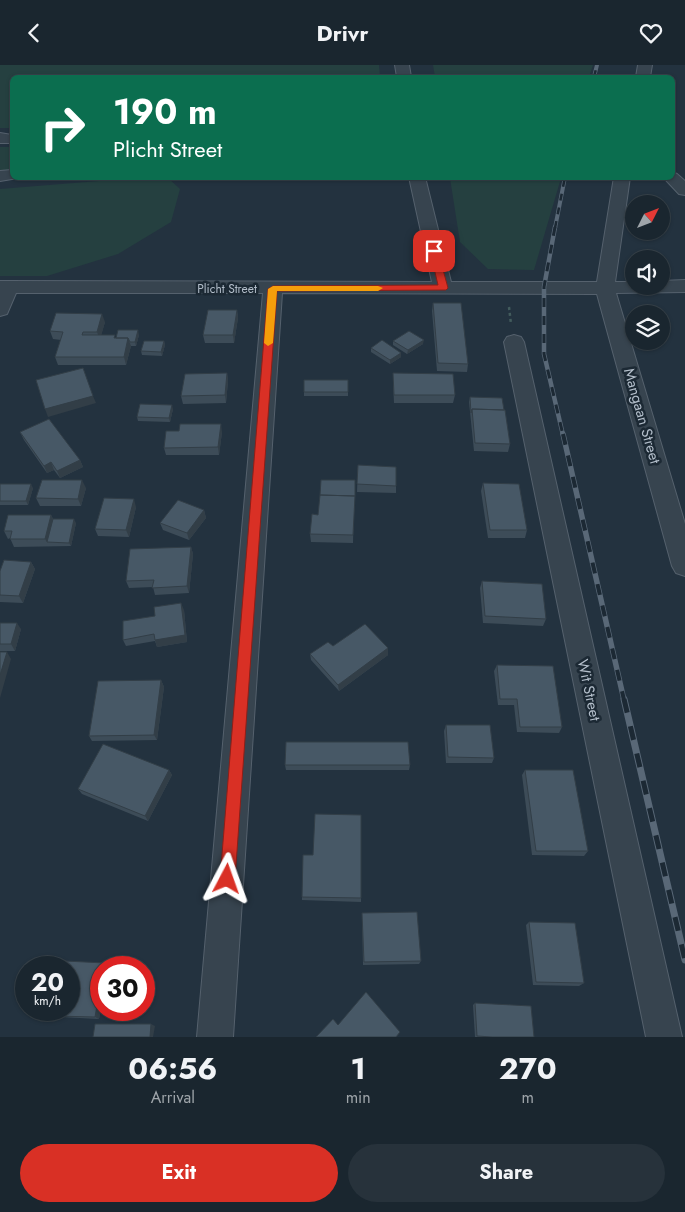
<!DOCTYPE html>
<style>
body{margin:0;font-family:Jost,sans-serif;background:#27323b;color:#f1f3f6;height:100vh;display:flex;flex-direction:column;font-size:19px;white-space:nowrap}
*{box-sizing:border-box;margin:0}
p{font-size:16px;color:#9fa5aa}
.icon{flex:none;width:28px;height:28px;fill:none;stroke:currentColor;stroke-width:2;stroke-linecap:round;stroke-linejoin:round}
.map{position:relative;height:972px;overflow:hidden}
.side{display:flex;flex-direction:column;background:#1a262f;flex:1}
.side>*{flex:none}
.guide{position:absolute;left:10px;top:10px;width:665px;height:105px;border-radius:8px;box-shadow:0 1px 4px #0004,0 0 0 1px #38434b;background:#0b6e4f;color:#fff;overflow:hidden}
.needle{width:32px;rotate:48deg}
.controls{position:absolute;left:625px;top:130px;display:grid;gap:10px}
.controls a{display:grid;place-items:center;width:45px;height:45px;border-radius:50%;background:#1a262f;box-shadow:0 1px 4px #0004,0 0 0 1px #38434b;font-size:25px}
.speed{position:absolute;left:15px;top:891px;display:flex;gap:10px;font-size:25px;font-weight:700;text-align:center}
.speed>*{display:grid;place-content:center;width:65px;height:65px;border-radius:50%;background:#1a262f;box-shadow:0 1px 4px #0004,0 0 0 1px #38434b;line-height:1}
.speed small{font-size:12px;font-weight:400}
.speed .limit{border:8px solid #d22;background:#fff;color:#111}
.pin{position:absolute;display:grid;place-items:center;width:42px;height:42px;color:#fff;margin:-21px;border-radius:10px;box-shadow:0 2px 8px #0006}
.me{position:absolute;width:55px;margin:-28px;rotate:4deg;stroke-linejoin:round;filter:drop-shadow(0 0 4px #0008)}
.turn{display:flex;align-items:center;gap:18px;height:105px;padding:0 20px;font-size:22px}
.turn .icon{width:65px;height:65px;stroke-width:2.5}
.turn b{display:block;font-size:35px;line-height:42px}
.eta{display:flex;justify-content:space-evenly;align-items:center;height:85px;text-align:center}
.eta b{font-size:30px;font-weight:700;line-height:35px}
.button{display:flex;gap:10px;margin-top:auto;padding:10px 20px}
.button a{flex:1;height:58px;border-radius:30px;background:#d93025;color:#fff;font-size:20px;font-weight:700;line-height:58px;text-align:center}
.button a+a{background:#27323b;color:#f1f3f6}
header{display:flex;justify-content:space-between;align-items:center;height:65px;padding:0 20px;background:#1a262f;font-size:22px;font-weight:700}
.map>svg:first-child{display:block}
</style>
<header><svg class="icon" aria-label="back" viewBox="0 0 24 24"><path d="M15 5l-7 7 7 7"/></svg>Drivr<svg class="icon" aria-label="heart" viewBox="0 0 24 24"><path d="M12 20l-8-8c-3-5 5-10 8-4 3-6 11-1 8 4z"/></svg></header>
<div class="map">
<svg width="685" height="972" viewBox="0 0 685 972">
<rect width="100%" height="100%" fill="#23323f"/>
<path fill="#254040" d="M0 0H379L380 12H12V63H0Z
M433 0H593L589 12H435Z
M0 82H12V105H0Z
M136 113H168L180 124 171 157 118 189 47 211H0V124Z
M450 113H561L534 205 488 204 460 177Z"/>
<g fill="none" stroke-linecap="round" stroke-linejoin="round">
<defs>
<path id="minor" d="M395 0H409L411 12H397Z
M638 0H652L650 12H636Z
M0 68 12 70V78H0Z
M12 105V112L18 113 0 116V106Z
M672 107 677 109 685 116V130L679 129 663 112H672Z
M409 112H425L451 217H597L614 112H630L615 217H634V221H661V216L685 215V227L616 228 685 459V511L676 508 672 501 597 229 282 228 233 972H197L263 228H16L7 249 0 251V216L432 217Z
M514 270 521 272 524 277 682 972H646L504 277 507 272Z"/>
</defs>
<use href="#minor" stroke="#55616d" stroke-width="2"/>
<path stroke="#435c5d" stroke-width="2.5" stroke-dasharray="3 3" stroke-linecap="butt" d="M509 242 511 259"/>
<use href="#minor" fill="#37444f" fill-rule="evenodd"/>
<defs>
<path id="rail-far3" d="M594 12 597 0
M555 163 565 112"/>
<path id="rail-far2" d="M555 162 544 222V289L563 370"/>
<path id="rail-far1" d="M563 369 624 635"/>
<path id="rail" d="M624 634 685 895"/>
</defs>
<use href="#rail-far3" stroke="#596877" stroke-width="4"/>
<use href="#rail-far2" stroke="#596877" stroke-width="4.5"/>
<use href="#rail-far1" stroke="#596877" stroke-width="5.5"/>
<use href="#rail" stroke="#596877" stroke-width="7"/>
<use href="#rail-far3" stroke="#1c2934" stroke-width="2.5" stroke-dasharray="7" stroke-linecap="butt"/>
<use href="#rail-far2" stroke="#1c2934" stroke-width="3" stroke-dasharray="9" stroke-linecap="butt"/>
<use href="#rail-far1" stroke="#1c2934" stroke-width="4" stroke-dasharray="11" stroke-linecap="butt"/>
<use href="#rail" stroke="#1c2934" stroke-width="5" stroke-dasharray="14" stroke-linecap="butt"/>
</g>
<path fill="#3d4c58" d="M433 238 468 299 467 307 437 306 432 246Z
M237 245 238 253 234 278H205L203 270Z
M105 257 101 270 115 273 139 270 136 281H131L126 300H58L55 292 61 275 53 274 50 266Z
M164 276 165 280 162 291 142 290 141 286Z
M393 276 423 279 407 289 393 280Z
M371 283 401 292 390 299 371 287Z
M227 308 228 316 226 338 183 339 181 331Z
M393 308 455 330 453 338H394L393 316Z
M348 315V331H304V327Z
M470 332 504 345 510 379 508 387 474 386 469 337Z
M173 344 170 357 138 356 137 352Z
M20 367 80 395 83 402 60 413 54 405 47 408 24 375Z
M222 367 219 390H166L164 383Z
M358 400 396 421V428L357 427Z
M483 418 527 465 525 473H488L481 426Z
M0 419 33 423 28 440H0Z
M86 423 81 441H40L36 433Z
M354 439 353 478 311 477 310 469 318 450Z
M136 442 129 472 98 471 95 464Z
M204 445 206 453 189 475 163 465 160 458Z
M51 450 53 454 76 458 71 481 14 482 10 473 8 474 4 466Z
M191 482 193 489 189 528 155 530 153 522 129 523 126 516Z
M31 497 35 504 23 538 0 537V506Z
M482 516 546 554 543 561 483 558 480 523Z
M184 545 187 577 157 582 155 576 126 581 123 575 155 551Z
M0 558 21 564 15 586H0Z
M333 581 388 583V590L339 626 311 595 310 589Z
M497 600 562 662 559 668 517 667 514 640H498L494 606Z
M161 615 164 622 157 675 92 676 89 671Z
M446 660 494 693 492 698H446L444 666Z
M285 700H410L409 705H286Z
M169 705 172 710 148 756 82 729 78 724Z
M525 705 588 786 584 791 532 790 522 710Z
M313 790 361 833V837L302 835V832Z
M362 848 421 896 419 899 363 900Z
M529 857 584 918 579 921 533 920 526 860Z
M105 898 109 901 101 902V943L99 954 60 952 55 951Z
M475 938 534 972H475L473 940Z"/>
<path fill="#323e47" d="M237 245 238 253 234 278 233 270Z
M102 249 105 257 100 275 97 267Z
M138 265 139 270 136 281 135 277Z
M128 273 131 281 126 300 124 292Z
M424 275 423 279 407 289 408 285Z
M164 276 165 280 162 291 161 287Z
M401 288V292L390 299V295Z
M227 308 228 316 226 338 225 330Z
M93 331 96 338 48 352 45 344Z
M172 340 173 344 170 357 169 353Z
M221 359 222 367 219 390 218 382Z
M80 395 83 402 60 413 57 406Z
M51 397 54 405 47 408 44 401Z
M82 415 86 423 81 441 78 434Z
M31 419 33 423 28 440 26 436Z
M134 434 136 442 129 472 126 465Z
M204 445 206 453 189 475 187 468Z
M51 450 55 458 47 477 45 474Z
M74 454 76 458 71 481 69 478Z
M191 482 193 489 189 528 187 521Z
M31 497 35 504 23 538 19 531Z
M181 538 184 545 187 577 157 582 155 575Z
M17 558 21 564 15 586 11 579Z
M388 583V590L339 626 338 620Z
M7 587 11 594 0 633V610Z
M161 615 164 622 157 675 154 670Z
M169 705 172 710 148 756 145 751Z
M105 898 109 901V902H104Z
M101 917V943L99 954 95 952Z
M151 959 155 961 153 972H150Z"/>
<path fill="#475866" stroke="#323e47" d="M433 238H461L468 299 438 298Z
M208 245H237L233 270H203Z
M56 248 102 249 97 267H83L82 270H115L114 273H128L124 292H55L63 267 50 266Z
M118 265H138L135 277H130L128 273H116Z
M409 266 424 275 408 285 393 276Z
M382 275 401 288 390 295 371 283Z
M144 276H164L161 287 141 286Z
M83 303 93 331 45 344 36 315Z
M227 308 225 330 181 331 185 309Z
M393 308 453 309 455 330H394Z
M304 315H348V327H304Z
M470 332 502 333 504 345 472 344 471 348Z
M140 339 172 340 169 353 137 352Z
M472 344 505 345 510 379 475 378Z
M49 354 80 395 57 406 51 397 44 401 20 367Z
M180 359H221L218 382 164 383 166 366H179Z
M358 400 396 402V421L357 419Z
M42 415H82L78 434 36 433Z
M321 415H355V431L320 430Z
M483 418 519 419 527 465H490Z
M0 419H31L26 436H0Z
M320 430 355 431 353 470 310 469 312 449 318 450Z
M104 433 134 434 126 465 95 464Z
M178 435 204 445 187 468 160 458Z
M8 450H51L45 474H10L12 466H4Z
M53 454H74L69 478 47 477Z
M191 482 187 521 152 523 154 515 126 516 130 484Z
M4 495 31 497 19 531 0 530V506Z
M482 516 542 519 546 554 485 551Z
M181 538 185 570 155 575 154 569 123 575V556L155 551 154 542Z
M0 558H17L11 579H0Z
M365 559 388 583 338 620 310 589 328 577 333 581Z
M0 587H7L0 610Z
M497 600 553 601 562 662H520L517 634H500Z
M161 615 154 670 89 671 98 616Z
M446 660H490L494 693 448 692Z
M286 677H408L410 700H285Z
M103 679 169 705 145 751 78 724Z
M525 705H573L588 786H536Z
M315 749 361 750V833L302 832 303 790H313Z
M417 847 421 896 364 897 362 848Z
M529 857 575 858 584 918 536 917Z
M65 896 105 898 104 902H101V917L95 952 55 951 56 945H69V902H64Z
M366 927 400 967 396 972H316L333 954 338 960Z
M475 938 531 941 534 972H492L477 971Z
M95 959H151L150 972H93Z"/>
<path fill="#d93025" stroke="#8d1f18" d="M431 184 438 186 448 223 446 225 277 226 235 814 232 820 227 822 222 820 220 814 268 224 273 221 438 220 430 186Z"/>
<path fill="#f59e0b" d="M273 221H378L383 223 378 226H277L273 278 268 281 264 278 268 224Z"/>
<g text-anchor="middle" dominant-baseline="central" stroke-width="5" stroke-linejoin="round" paint-order="stroke">
<g font-size="12" fill="#b3beca" stroke="#1c2934">
<text x="227" y="224">Plicht Street</text>
</g>
<g font-size="15" fill="#b3beca" stroke="#1c2934">
<text transform="translate(642 351) rotate(74)">Mangaan Street</text>
<text transform="translate(589 625) rotate(78)">Wit Street</text>
</g>
</g>
</svg>
<div class="controls">
<a><svg class="needle" viewBox="-14 -14 28 28"><path d="M0-13l5 13h-10z" fill="#e53935"/><path d="M0 13l5-13h-10z" fill="#9fa5aa"/></svg></a>
<a><svg class="icon" aria-label="sound" viewBox="0 0 24 24"><path d="M4 9h4l5-4v14l-5-4H4zM17 9q2 3 0 6"/></svg></a>
<a><svg class="icon" aria-label="layers" viewBox="0 0 24 24"><path d="M12 4l9 5-9 5-9-5zM3 14l9 5 9-5"/></svg></a>
</div>
<div class="speed"><div>20<small>km/h</small></div><div class="limit">30</div></div>
<div class="pin" style="left:434px;top:186px;background:#d93025"><svg class="icon" aria-label="arrive" viewBox="0 0 24 24"><path d="M6 21V4h12l-3 4 3 4H6"/></svg></div>
<svg class="me" style="left:227px;top:814px" viewBox="-20 -20 40 40"><path d="M0-17L14 15 0 8-14 15z" fill="#d93025" stroke="#fff" stroke-width="4"/></svg>
<div class="guide">
<div class="turn"><svg class="icon" aria-label="right" viewBox="0 0 24 24"><path d="M7 20v-9h11M14 6l5 5-5 5"/></svg><div><b>190 m</b>Plicht Street</div></div>
</div>
</div>
<section class="side">
<div class="eta">
<div><b>06:56</b><p>Arrival</p></div>
<div><b>1</b><p>min</p></div>
<div><b>270</b><p>m</p></div>
</div>
<div class="button"><a>Exit</a><a>Share</a></div>
</section>
